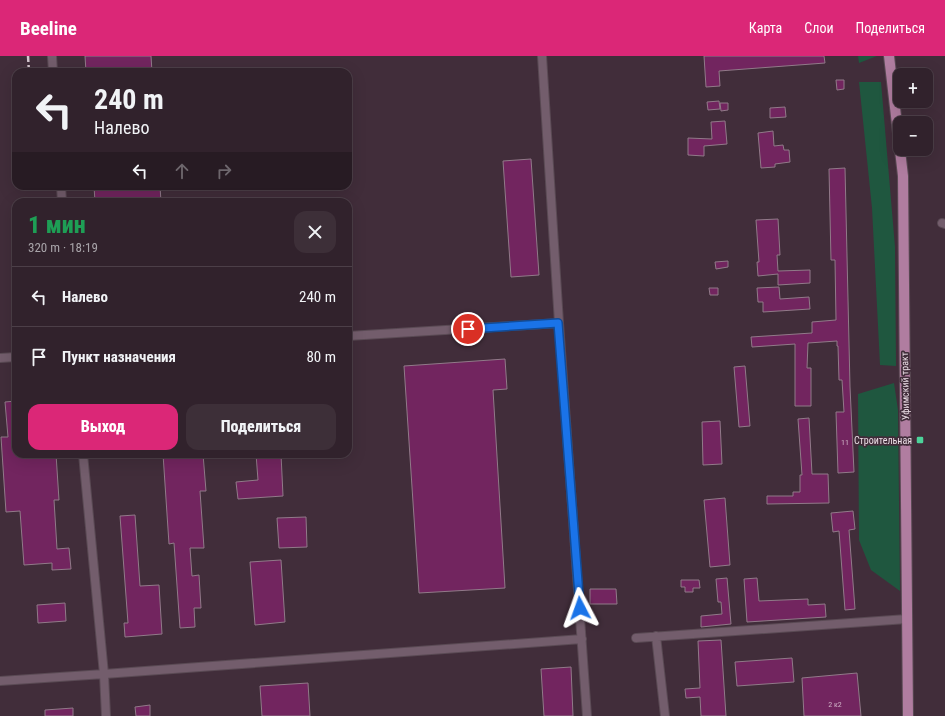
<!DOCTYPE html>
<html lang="ru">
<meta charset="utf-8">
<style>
body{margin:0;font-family:"Roboto Condensed",sans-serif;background:#3d2f38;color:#f1f3f6;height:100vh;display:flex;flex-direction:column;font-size:15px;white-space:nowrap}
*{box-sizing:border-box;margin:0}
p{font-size:13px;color:#a8a4a9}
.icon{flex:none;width:22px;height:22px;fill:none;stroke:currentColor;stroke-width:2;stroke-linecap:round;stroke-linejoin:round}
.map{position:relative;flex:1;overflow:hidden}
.details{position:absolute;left:12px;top:142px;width:340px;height:260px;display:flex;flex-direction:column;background:#31222c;border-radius:12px;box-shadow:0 4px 16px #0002,0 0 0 1px #4c3f48}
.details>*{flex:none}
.guide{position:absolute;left:12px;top:12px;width:340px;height:122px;border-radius:12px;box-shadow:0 4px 16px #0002,0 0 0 1px #4c3f48;background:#31222c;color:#f1f3f6;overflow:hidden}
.tools{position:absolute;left:893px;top:12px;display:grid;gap:8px}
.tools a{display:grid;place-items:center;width:40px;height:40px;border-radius:8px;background:#31222c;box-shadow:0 4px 16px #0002,0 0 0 1px #4c3f48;font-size:20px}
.pin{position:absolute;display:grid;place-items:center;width:34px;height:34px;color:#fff;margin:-17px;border:2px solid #fff;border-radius:50%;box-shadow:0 1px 4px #0007}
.me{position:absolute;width:44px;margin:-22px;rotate:356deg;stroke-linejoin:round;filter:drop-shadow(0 0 3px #0008)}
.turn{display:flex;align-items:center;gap:14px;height:84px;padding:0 16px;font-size:18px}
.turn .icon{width:52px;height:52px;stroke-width:2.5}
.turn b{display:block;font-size:28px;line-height:34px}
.lanes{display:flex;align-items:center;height:38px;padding:0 16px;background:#0003;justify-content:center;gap:20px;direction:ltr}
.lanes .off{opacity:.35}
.round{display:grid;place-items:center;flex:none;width:42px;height:42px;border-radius:12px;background:#3d2f38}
.overview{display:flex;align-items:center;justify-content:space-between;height:68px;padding:0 16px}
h1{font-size:24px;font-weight:800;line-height:30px;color:#1e9e55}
.cta{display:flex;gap:8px;margin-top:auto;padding:8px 16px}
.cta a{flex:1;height:46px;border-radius:12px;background:#db2777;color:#fff;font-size:16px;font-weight:800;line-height:46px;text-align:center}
.cta a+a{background:#3d2f38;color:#f1f3f6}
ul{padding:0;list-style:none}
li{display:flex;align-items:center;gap:12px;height:60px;padding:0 16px;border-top:1px solid #4c3f48}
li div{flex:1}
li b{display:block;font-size:15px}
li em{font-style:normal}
header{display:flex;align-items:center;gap:24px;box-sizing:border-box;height:56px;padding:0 20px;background:#db2777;color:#fff}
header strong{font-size:19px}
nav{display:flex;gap:22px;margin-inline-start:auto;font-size:14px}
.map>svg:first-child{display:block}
</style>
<header>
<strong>Beeline</strong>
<nav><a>Карта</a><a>Слои</a><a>Поделиться</a></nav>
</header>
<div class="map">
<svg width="945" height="660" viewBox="0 0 945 660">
<rect width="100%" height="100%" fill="#412d3a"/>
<path fill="#1f573f" d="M858 0H877L859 7Z
M859 26H881L895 191 896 310 880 309 872 152Z
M894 327 898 354 900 535 871 514 859 484 858 338Z"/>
<path fill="#72255f" stroke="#917a89" d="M85 0H151L152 16H86Z
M704 0H824L825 7 719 15 720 30 706 31Z
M836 24H844V33L837 34Z
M719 45 720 53 708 54 707 46Z
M720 47H728V54L721 55Z
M785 51 786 61 770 62V52Z
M725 65 727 88 704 90V100L688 99V82L712 83 711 66Z
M773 75 774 90 783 89 784 94H789L790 106 775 108V111L761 112 758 77Z
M531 103 539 219 511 221 503 105Z
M845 112 850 331 854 416 838 417 836 356H844L842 324H839L838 290H837V285L808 287 807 312H811V350H795V288L752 291 751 281 812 277V266L836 264 835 204H831L829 113Z
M94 130H160L161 146H95Z
M778 163 780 199H777L778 215 810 214V227L778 229V218L758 220 757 206H759L756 164Z
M728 205V211L716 213 715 206Z
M779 231 780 243 809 241 810 253 763 256V246H758L757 232Z
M709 232H718V239H710Z
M505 303 507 333 493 334 505 532 419 537 404 310Z
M745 310 750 370 739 371 734 311Z
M16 345V398H56L59 444H54L57 493 69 492 71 513 52 514V507L24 509 20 455 6 456 1 381H8L5 346Z
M809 362 812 418H828L829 447 767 448V440H793V436H800V419H802L798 363Z
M720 365 722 408 703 409 702 366Z
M163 398H203L206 435H200L204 492H190L192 520 199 519 201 552H194L195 571 180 572 174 487 169 488Z
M256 398H281L283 440 238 443 236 426 258 424Z
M725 442 730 509 710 511 704 444Z
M853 455 855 473 849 474 855 553 845 554 839 475 833 476 831 457Z
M135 459 140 530 159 529 162 578 125 581 124 567H128L120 460Z
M306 461 307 491 279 492 277 462Z
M281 504 285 566 255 569 250 506Z
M727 522 731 568 701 571V560L722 558 721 546H718L716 523Z
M757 522 759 545 808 543V549L825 548 826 561 747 566 744 523Z
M681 524H699L700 532H693V536H685V531H681Z
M590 533H616L617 548H590Z
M65 547 66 565 38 567 37 549Z
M721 584 726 660H701L700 641 686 642 685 633 700 632 698 585Z
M792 602 794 626 737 630 735 606Z
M571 611 573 660H544L541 613Z
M857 617 861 660H804L802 622Z
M308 627 310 660H262L260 630Z
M150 649V660H136L135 651Z
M73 652V660H45V654Z"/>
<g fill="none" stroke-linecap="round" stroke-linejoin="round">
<defs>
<path id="minor" d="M52 0 53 16
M542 0 559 267 587 660
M61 130 62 146
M942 167 945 168
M348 280 559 267
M0 302 16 301
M83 398 104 618 106 660
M656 580 665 660
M636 582 907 563
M0 625 104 618 582 583"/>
<path id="major" d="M889 0 903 120 908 660"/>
</defs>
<use href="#minor" stroke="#5a4a54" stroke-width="10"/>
<use href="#major" stroke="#5a4a54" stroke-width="12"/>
<use href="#minor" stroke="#735d6c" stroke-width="8"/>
<use href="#major" stroke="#b07da0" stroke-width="10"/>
<path stroke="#d3c5cd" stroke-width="2.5" stroke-dasharray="6 3" stroke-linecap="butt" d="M28 0 29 16"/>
</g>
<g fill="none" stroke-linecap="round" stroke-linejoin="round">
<defs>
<path id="route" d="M468 273 558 267 580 552"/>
</defs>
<use href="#route" stroke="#114b97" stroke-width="10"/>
<use href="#route" stroke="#1a73e8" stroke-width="7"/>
</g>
<rect fill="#4cd39a" stroke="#412d3a" stroke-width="1.5" x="916" y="380" width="8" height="8" rx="2"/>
<g text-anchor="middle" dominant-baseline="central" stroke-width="3.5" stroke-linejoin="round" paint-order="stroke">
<g font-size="8" fill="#ceb0c5">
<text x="845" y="386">11</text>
<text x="835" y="648">2 к2</text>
</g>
<g font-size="10" fill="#ecdfe7" stroke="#412d3a">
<text transform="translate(905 330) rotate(-91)">Уфимский тракт</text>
</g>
<g font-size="10" fill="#ecdfe7" stroke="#412d3a" text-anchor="end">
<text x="912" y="384">Строительная</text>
</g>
</g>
</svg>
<div class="tools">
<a>+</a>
<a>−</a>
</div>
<div class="pin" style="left:468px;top:273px;background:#d93025"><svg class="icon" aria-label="arrive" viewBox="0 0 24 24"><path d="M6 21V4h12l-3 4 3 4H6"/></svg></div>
<svg class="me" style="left:580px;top:552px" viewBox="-20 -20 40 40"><path d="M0-17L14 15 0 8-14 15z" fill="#1a73e8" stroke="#fff" stroke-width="4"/></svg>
<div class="guide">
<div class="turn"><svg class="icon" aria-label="left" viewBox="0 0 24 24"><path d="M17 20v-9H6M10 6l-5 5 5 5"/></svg><div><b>240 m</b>Налево</div></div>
<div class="lanes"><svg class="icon" aria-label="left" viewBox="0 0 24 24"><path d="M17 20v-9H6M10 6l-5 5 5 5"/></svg><svg class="icon off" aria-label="ahead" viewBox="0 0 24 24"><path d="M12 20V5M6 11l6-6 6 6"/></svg><svg class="icon off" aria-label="right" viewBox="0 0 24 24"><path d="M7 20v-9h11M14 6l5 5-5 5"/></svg></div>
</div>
<section class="details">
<div class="overview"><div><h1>1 мин</h1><p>320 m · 18:19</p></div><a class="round"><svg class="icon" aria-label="close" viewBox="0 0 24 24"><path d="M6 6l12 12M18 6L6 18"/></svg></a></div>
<ul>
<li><svg class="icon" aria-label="left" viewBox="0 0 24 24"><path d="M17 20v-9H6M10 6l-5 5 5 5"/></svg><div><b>Налево</b></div><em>240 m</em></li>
<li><svg class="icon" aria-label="arrive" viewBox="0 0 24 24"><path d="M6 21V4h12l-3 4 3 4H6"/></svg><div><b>Пункт назначения</b></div><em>80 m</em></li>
</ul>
<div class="cta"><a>Выход</a><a>Поделиться</a></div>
</section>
</div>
